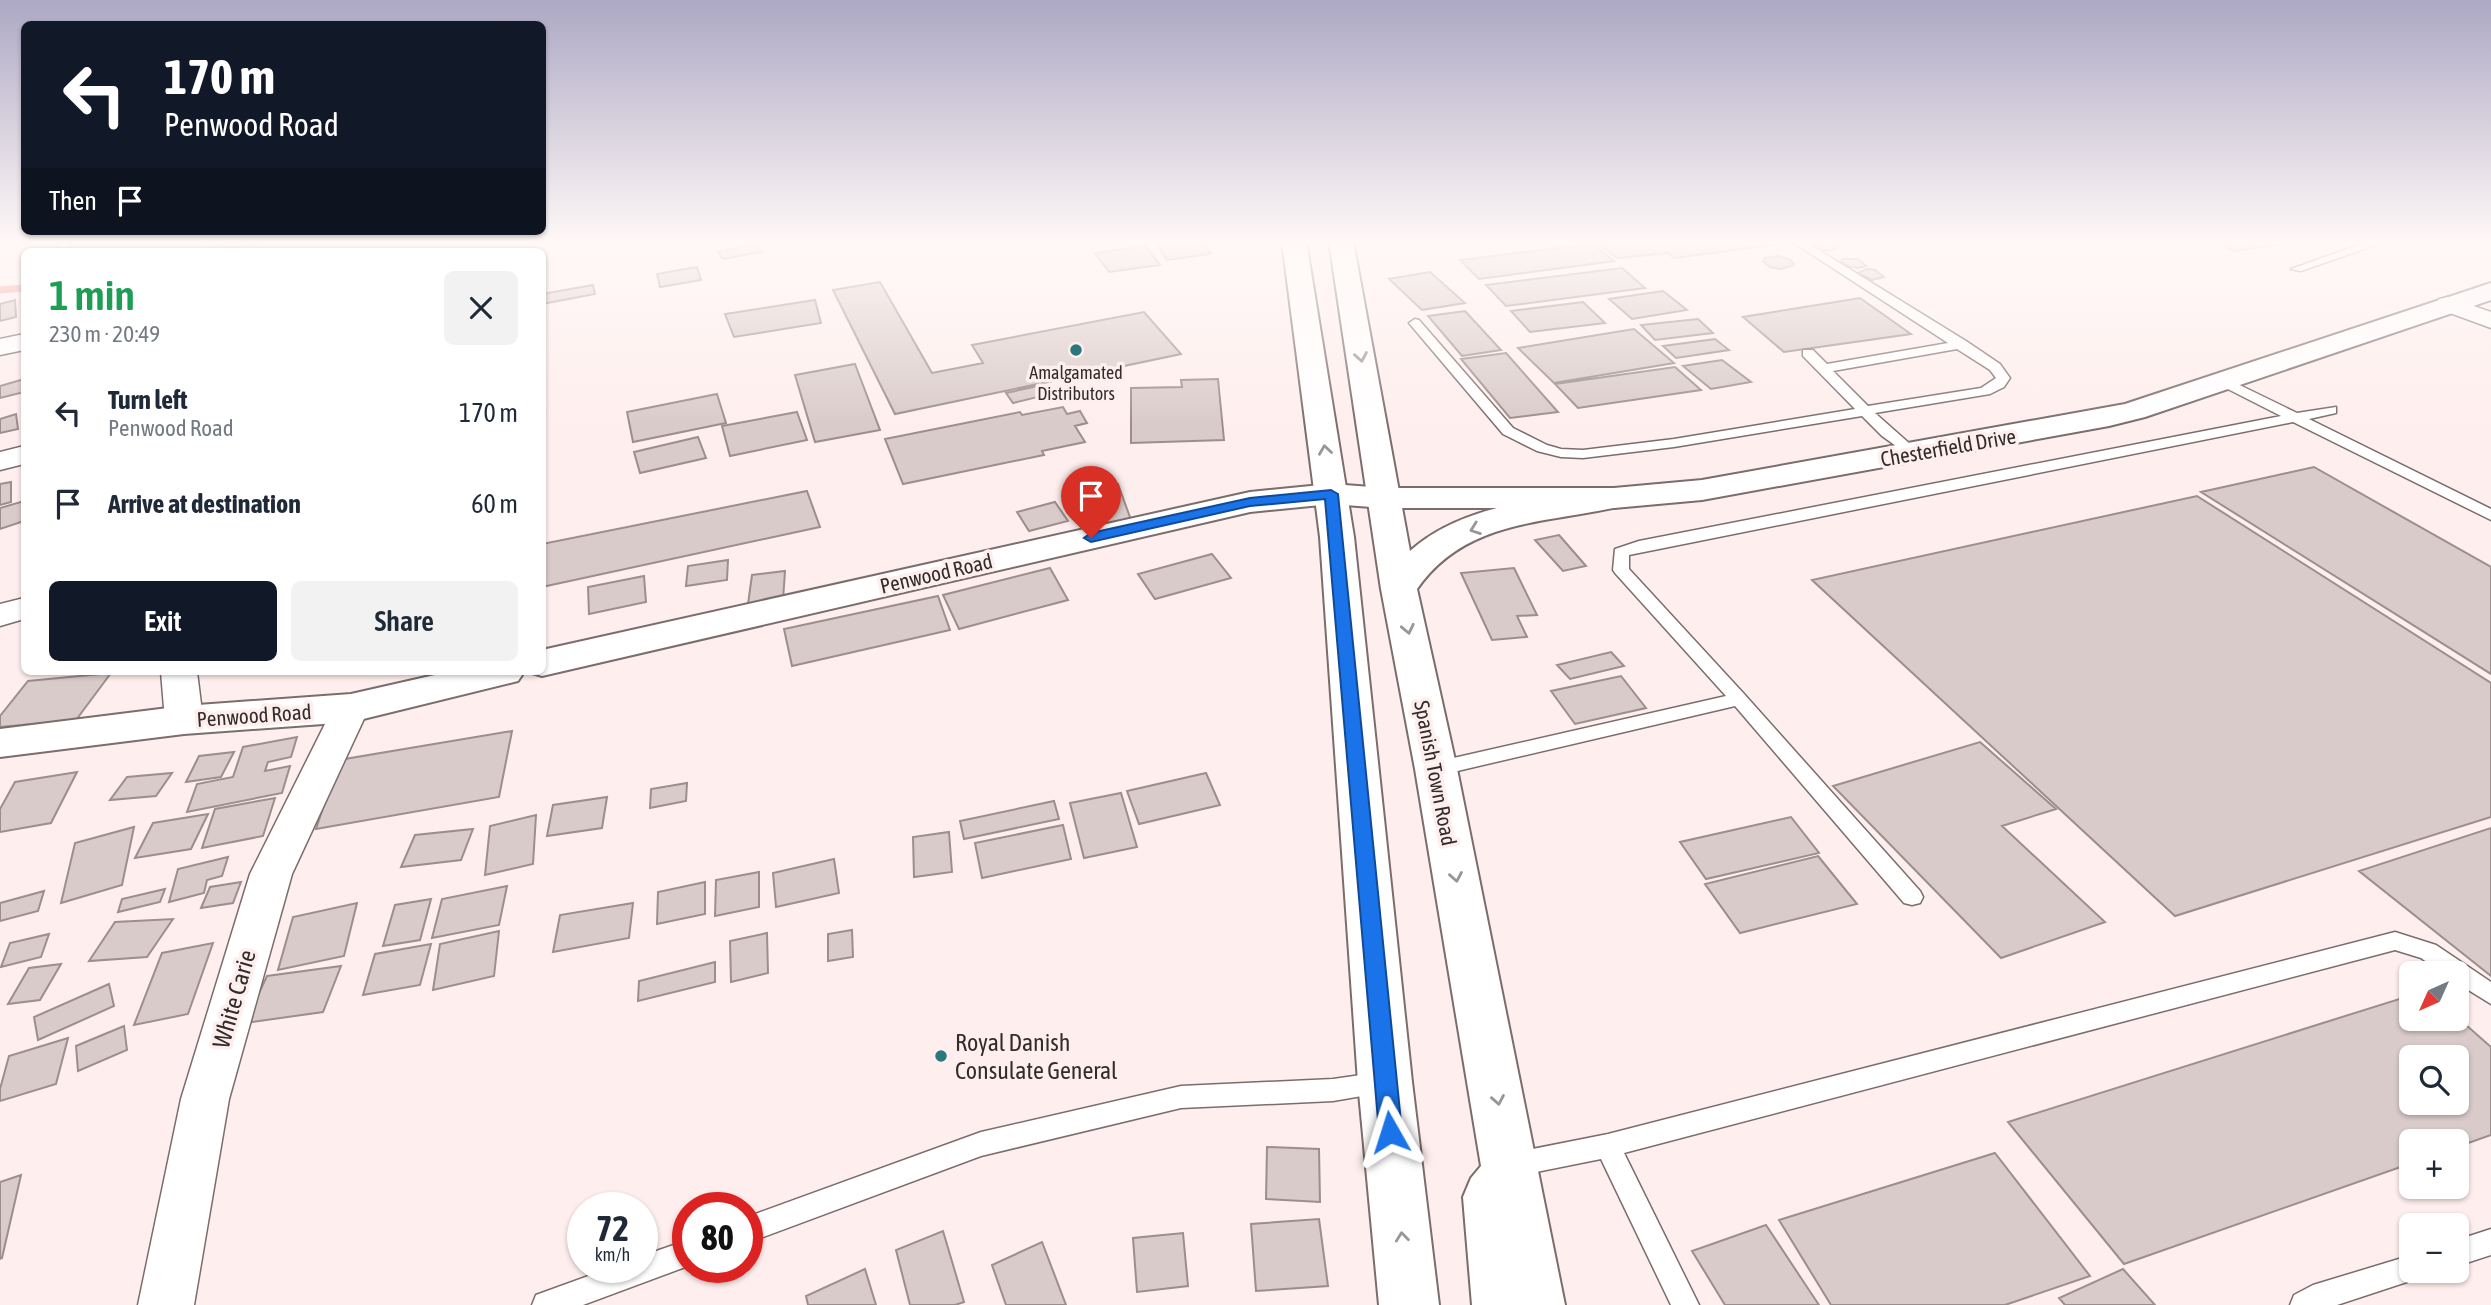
<!DOCTYPE html>
<meta charset="utf-8">
<style>
body{margin:0;font-family:"Asap Condensed",sans-serif;background:#f2f2f3;color:#1f2937;height:100vh;display:flex;flex-direction:column;font-size:26px;white-space:nowrap}
*{box-sizing:border-box;margin:0}
p{font-size:23px;color:#747a83}
.icon{flex:none;width:38px;height:38px;fill:none;stroke:currentColor;stroke-width:2;stroke-linecap:round;stroke-linejoin:round}
.map{position:relative;flex:1;overflow:hidden}
.drawer{position:absolute;left:21px;top:248px;width:525px;height:427px;display:flex;flex-direction:column;background:#fff;border-radius:10px;box-shadow:0 2px 5px #0004}
.drawer>*{flex:none}
.guide{position:absolute;left:21px;top:21px;width:525px;height:214px;border-radius:10px;box-shadow:0 2px 5px #0004;background:#111827;color:#fff;overflow:hidden}
.needle{width:46px;rotate:225deg}
.controls{position:absolute;left:2399px;top:961px;display:grid;gap:14px}
.controls a{display:grid;place-items:center;width:70px;height:70px;border-radius:10px;background:#fff;box-shadow:0 2px 5px #0004;font-size:35px}
.speed{position:absolute;left:567px;top:1192px;display:flex;gap:14px;font-size:35px;font-weight:700;text-align:center}
.speed>*{display:grid;place-content:center;width:91px;height:91px;border-radius:50%;background:#fff;box-shadow:0 2px 5px #0004;line-height:1}
.speed small{font-size:18px;font-weight:400}
.speed .limit{border:10px solid #d22;background:#fff;color:#111}
.pin{position:absolute;display:grid;place-items:center;width:60px;height:60px;color:#fff;margin:-72px -30px;border-radius:50% 50% 50% 0;rotate:-45deg;box-shadow:0 0 7px #0007}
.pin .icon{rotate:45deg}
.me{position:absolute;width:77px;margin:-38px;rotate:354deg;stroke-linejoin:round;filter:drop-shadow(0 0 5px #0008)}
.turn{display:flex;align-items:center;gap:24px;height:147px;padding:0 28px;font-size:32px}
.turn .icon{width:91px;height:91px;stroke-width:2.5}
.turn b{display:block;font-size:49px;line-height:60px}
.then{display:flex;align-items:center;height:66px;padding:0 28px;background:#0003;gap:14px;font-size:26px}
.round{display:grid;place-items:center;flex:none;width:74px;height:74px;border-radius:10px;background:#f2f2f3}
.summary{display:flex;align-items:center;justify-content:space-between;height:119px;padding:0 28px}
h1{font-size:42px;font-weight:600;line-height:52px;color:#1e9e55}
.primary-button{display:flex;gap:14px;margin-top:auto;padding:14px 28px}
.primary-button a{flex:1;height:80px;border-radius:10px;background:#111827;color:#fff;font-size:28px;font-weight:600;line-height:80px;text-align:center}
.primary-button a+a{background:#f2f2f3;color:#1f2937}
ul{padding:0;list-style:none}
li{display:flex;align-items:center;gap:21px;height:91px;padding:0 28px}
li div{flex:1}
li b{display:block;font-size:26px}
li em{font-style:normal}
.map>svg:first-child{display:block}
</style>
<div class="map">
<svg width="2491" height="1305" viewBox="0 0 2491 1305">
<rect width="100%" height="100%" fill="#feefee"/>
<g fill="none" stroke-linecap="round" stroke-linejoin="round">
<path stroke="#f6958f" stroke-width="7" d="M202 252 258 241
M0 290 24 288"/>
</g>
<path fill="#d9cbc9" stroke="#9b8e8d" stroke-width="2" fill-rule="evenodd" d="M1171 241H1202L1211 254 1167 260 1156 243Z
M1595 241H1778L1782 244 1674 258 1668 253 1617 258Z
M1808 241H1833L1839 247 1831 251 1820 250Z
M2215 241H2270L2278 245 2234 251Z
M756 244 761 252 723 259 718 252Z
M1593 244 1614 261 1479 279 1460 260Z
M1146 246 1160 265 1109 272 1095 253Z
M1778 256 1791 260 1794 265 1781 269 1770 267 1763 261 1765 258Z
M1843 259H1858L1866 266 1858 268 1847 266 1841 262Z
M697 267 701 280 660 287 657 274Z
M1622 268 1645 288 1506 306 1486 285Z
M1867 269 1875 270 1884 277 1872 280 1858 273Z
M1430 272 1465 303 1422 310 1389 279Z
M880 282 932 373 983 363 972 345 1144 312 1181 354 895 414 833 290Z
M593 285 595 294 542 304V294Z
M1663 291 1687 310 1632 319 1609 299Z
M1860 298 1911 334 1784 352 1743 317Z
M15 300 16 317 0 321V304Z
M815 300 821 323 734 337 725 314Z
M1583 302 1605 323 1530 332 1511 311Z
M1465 311 1501 350 1462 356 1428 316Z
M1698 319 1713 333 1655 340 1641 325Z
M1634 329 1674 363 1554 383 1518 348Z
M1715 339 1729 350 1676 358 1663 346Z
M1506 353 1558 412 1510 418 1461 359Z
M1722 360 1751 382 1711 389 1683 366Z
M855 364 880 430 815 442 795 375Z
M1675 367 1701 390 1578 408 1555 384Z
M24 379V392L0 398V386Z
M1218 379 1224 440 1131 443V388L1182 387 1181 380Z
M1043 385 1050 394 1013 403 1006 393Z
M717 394 726 423 633 442 627 412Z
M1063 407 1067 414 1080 411 1087 423 1075 426 1085 442 1042 451 1044 455 903 484 885 439 1020 412 1022 415Z
M797 412 807 440 730 456 722 426Z
M16 414 18 429 0 433V419Z
M698 437 706 458 640 473 634 452Z
M2314 467 2491 567V674L2201 492Z
M11 482V502L0 505V484Z
M1118 484 1131 520 1092 525 1080 489Z
M807 491 820 527 542 587V544Z
M2197 496 2491 683V817L2175 916 1812 580Z
M24 501V521L0 529V508Z
M1055 502 1068 521 1029 531 1017 512Z
M1559 535 1586 566 1563 571 1535 540Z
M1212 554 1231 578 1155 599 1138 574Z
M728 560 727 580 686 586 688 566Z
M1050 568 1068 600 959 629 943 595Z
M1514 568 1537 615 1517 616 1527 637 1492 640 1461 573Z
M785 571 783 600 748 604 752 575Z
M644 576 646 602 589 614 588 587Z
M938 596 950 630 792 666 784 629Z
M1611 652 1624 666 1570 679 1557 665Z
M111 673 76 720 0 727V716L28 681Z
M1621 676 1646 708 1575 724 1551 691Z
M512 731 499 797 316 829 339 760Z
M297 737 291 757 268 762 265 771 290 766 282 793 187 812 197 784 233 777 243 747Z
M1980 742 2056 809 2002 826 2105 922 2001 958 1833 786Z
M234 752 221 777 186 782 199 756Z
M77 772 51 823 0 832V809L15 782Z
M172 773 156 796 110 800 127 777Z
M1206 773 1220 805 1139 824 1127 791Z
M687 783 686 801 650 808 651 789Z
M1121 793 1137 847 1084 858 1070 803Z
M607 797 602 828 547 836 553 805Z
M275 798 263 836 202 848 215 809Z
M1054 801 1059 819 964 839 960 821Z
M208 814 191 849 135 858 153 823Z
M536 815 533 864 485 875 490 826Z
M1791 817 1819 853 1706 879 1680 842Z
M1063 825 1071 859 982 878 975 843Z
M134 827 122 885 61 903 75 843Z
M2491 828V976L2359 871Z
M473 829 461 860 401 867 415 835Z
M949 832 952 872 914 877 913 837Z
M1818 856 1857 904 1740 933 1705 884Z
M228 857 222 876 207 880 204 893 169 902 178 869Z
M834 859 839 893 776 907 773 873Z
M759 872V907L715 916 716 880Z
M241 882 233 903 201 908 210 887Z
M705 882V914L657 924 658 892Z
M507 886 499 925 432 938 442 899Z
M165 889 160 902 118 912 122 899Z
M44 891 38 911 0 921V903Z
M431 899 420 940 383 946 395 905Z
M357 903 344 956 278 970 293 917Z
M633 903 629 938 553 952 560 915Z
M173 919 147 957 89 961 115 922Z
M852 930 853 957 828 961V934Z
M499 931 494 976 433 990 440 944Z
M767 933 768 973 731 982 730 941Z
M49 934 41 957 1 967 10 943Z
M213 943 188 1014 134 1025 162 953Z
M431 944 420 985 363 995 375 954Z
M715 962V982L638 1001 639 981Z
M61 964 40 1000 8 1004 29 968Z
M341 966 323 1012 245 1023 267 976Z
M109 984 114 1006 38 1040 34 1017Z
M2412 995V1018L2457 1017 2491 1047V1135L2457 1147V1141H2412V1163L2124 1264 2008 1122ZM2412 1057H2457V1102H2412Z
M124 1026 127 1050 78 1071 76 1046Z
M68 1038 56 1084 0 1101V1089L9 1056Z
M1267 1147 1319 1149 1320 1202 1266 1199Z
M1995 1153 2090 1276 2005 1305H1831L1779 1220Z
M21 1175 2 1258 0 1259V1182Z
M1319 1219 1328 1286 1256 1291 1251 1224Z
M1766 1225 1807 1287 1819 1305H1725L1692 1251Z
M943 1231 964 1302 955 1305H910L896 1250Z
M1183 1233 1188 1286 1137 1292 1133 1238Z
M1042 1242 1066 1305H1006L992 1265Z
M865 1269 876 1305H808L806 1296Z
M2123 1269 2155 1305H2065L2059 1298Z"/>
<g fill="none" stroke-linecap="round" stroke-linejoin="round">
<defs>
<path id="service" d="M60 241H71L68 249 64 250 58 247Z
M1791 241H1804L1966 341 2000 364 2010 378 2004 387 1990 394 1875 413 1918 451 1920 454 1918 457 1913 458 1882 436 1862 416 1674 447 1583 458 1561 457 1537 451 1503 434 1409 323 1415 319 1419 320 1513 428 1547 445 1561 449 1583 450 1674 439 1855 409 1803 356V350H1813L1827 364 1948 343ZM1957 349 1990 370 1996 378 1981 388 1868 406 1833 371Z
M2370 241H2387L2301 271 2291 269Z
M2223 377 2297 413 2336 407V413L2309 419 2491 509V520L2293 422 1629 555V569L1745 695 1920 891 1923 897 1920 903 1912 905 1904 903 1735 706 1436 776 1429 774 1426 769 1429 764 1436 762 1726 696 1615 573 1613 570 1615 549 1639 541 2281 416 2218 384V378Z
M2395 932 2436 945 2491 982V1004L2457 983V973H2443L2421 958 2395 950 1624 1153 1699 1305H1671L1601 1159 1512 1177 1503 1173 1499 1165 1503 1157 1512 1153 1608 1134Z
M1382 1072 1391 1075 1394 1083 1391 1091 1333 1101 1181 1108 981 1156 747 1243V1217L981 1132 1181 1086 1333 1079Z
M2491 1229V1255L2457 1266V1240Z
M688 1240V1266L583 1305H532L536 1295 613 1267H642V1256Z
M2412 1255V1270H2424L2422 1277 2337 1305H2290L2294 1295 2313 1285Z"/>
<path id="minor" d="M2448 297 2491 312V328L2439 309 2436 304 2439 299Z
M24 334V350L0 355V339Z
M24 446V464L0 470V452Z
M24 598V619L0 626V604Z
M161 672H197L203 720 197 729 184 733 171 729 165 720Z
M351 696 364 699 369 708 292 874 229 1099 194 1305H138L181 1099 250 874 333 708 338 699Z"/>
<path id="tertiary" d="M2491 283V300L2145 417 2109 426 1702 500 1614 508H1385L1331 504 1250 512 542 676 529 672H542V650L1250 492 1331 484 1385 488H1614L1702 480 2125 404Z
M448 672H524L518 681 351 722 184 734 0 757V729L184 706 351 694Z"/>
<path id="trunk" d="M1282 241H1306L1354 537 1412 1082 1439 1305H1379L1358 1082 1320 537Z
M1329 241H1353L1410 551C1463 503 1547 499 1614 488L1626 491 1631 498 1626 505C1550 524 1467 517 1417 589L1457 769 1565 1305H1472L1463 1197 1471 1178 1481 1166 1415 769 1381 589Z"/>
</defs>
<use href="#service" stroke="#7a6d6c" stroke-width="3"/>
<use href="#minor" stroke="#7a6d6c" stroke-width="3"/>
<use href="#tertiary" stroke="#7a6d6c" stroke-width="4"/>
<use href="#trunk" stroke="#7a6d6c" stroke-width="4"/>
<use href="#service" fill="#fff" fill-rule="evenodd"/>
<use href="#minor" fill="#fff" fill-rule="evenodd"/>
<use href="#tertiary" fill="#fff" fill-rule="evenodd"/>
<use href="#trunk" fill="#fff" fill-rule="evenodd"/>
</g>
<defs><path id="oneway-chevron" d="M-2-3.5L2.5 0L-2 3.5" fill="none" stroke-width="1.6" stroke-linecap="round" stroke-linejoin="round" transform="scale(1.75)"/></defs>
<g stroke="#989696">
<use href="#oneway-chevron" transform="translate(1361 357) rotate(80)"/>
<use href="#oneway-chevron" transform="translate(1325 450) rotate(-98)"/>
<use href="#oneway-chevron" transform="translate(1475 529) rotate(160)"/>
<use href="#oneway-chevron" transform="translate(1408 629) rotate(78)"/>
<use href="#oneway-chevron" transform="translate(1456 877) rotate(80)"/>
<use href="#oneway-chevron" transform="translate(1498 1100) rotate(80)"/>
<use href="#oneway-chevron" transform="translate(1402 1237) rotate(-96)"/>
</g>
<linearGradient id="sky" x2="0" y2="1"><stop stop-color="#ada8c4"/><stop offset="0.57" stop-color="#fff8f7"/><stop offset="1" stop-color="#fff8f7" stop-opacity="0"/></linearGradient>
<rect width="2491" height="424" fill="url(#sky)"/>
<path fill="#1a73e8" stroke="#114b97" stroke-width="2" d="M1331 490 1338 494 1402 1132 1398 1139 1390 1142 1382 1139 1379 1132 1325 499 1250 506 1091 542 1084 538 1091 533 1250 498Z"/>
<g fill="#2c767d" stroke="#feefee" stroke-width="2.5">
<circle cx="1076" cy="350" r="7"/>
<circle cx="941" cy="1056" r="7"/>
</g>
<g text-anchor="middle" dominant-baseline="central" stroke-width="7" stroke-linejoin="round" paint-order="stroke">
<g font-size="18" fill="#322d2c" stroke="#feefee">
<text x="1076" y="372">Amalgamated<tspan x="1076" dy="21">Distributors</tspan></text>
</g>
<g font-size="21" fill="#322d2c" stroke="#feefee">
<text transform="translate(1948 447) rotate(-10)">Chesterfield Drive</text>
<text transform="translate(936 573) rotate(-13)">Penwood Road</text>
<text transform="translate(254 715) rotate(-4)">Penwood Road</text>
<text transform="translate(1436 773) rotate(79)">Spanish Town Road</text>
</g>
<g font-size="24" fill="#322d2c" stroke="#feefee">
<text transform="translate(234 999) rotate(-74)">White Carie</text>
</g>
<g font-size="24" fill="#322d2c" stroke="#feefee" text-anchor="start">
<text x="955" y="1042">Royal Danish<tspan x="955" dy="28">Consulate General</tspan></text>
</g>
</g>
</svg>
<div class="controls">
<a><svg class="needle" viewBox="-14 -14 28 28"><path d="M0-13l5 13h-10z" fill="#e53935"/><path d="M0 13l5-13h-10z" fill="#747a83"/></svg></a>
<a><svg class="icon" aria-label="search" viewBox="0 0 24 24"><circle cx="10" cy="10" r="6"/><path d="M15 15l6 6"/></svg></a>
<a>+</a>
<a>−</a>
</div>
<div class="speed"><div>72<small>km/h</small></div><div class="limit">80</div></div>
<div class="pin" style="left:1091px;top:538px;background:#d93025"><svg class="icon" aria-label="arrive" viewBox="0 0 24 24"><path d="M6 21V4h12l-3 4 3 4H6"/></svg></div>
<svg class="me" style="left:1390px;top:1132px" viewBox="-20 -20 40 40"><path d="M0-17L14 15 0 8-14 15z" fill="#1a73e8" stroke="#fff" stroke-width="4"/></svg>
<div class="guide">
<div class="turn"><svg class="icon" aria-label="left" viewBox="0 0 24 24"><path d="M17 20v-9H6M10 6l-5 5 5 5"/></svg><div><b>170 m</b>Penwood Road</div></div>
<div class="then">Then<svg class="icon" aria-label="arrive" viewBox="0 0 24 24"><path d="M6 21V4h12l-3 4 3 4H6"/></svg></div>
</div>
<section class="drawer">
<div class="summary"><div><h1>1 min</h1><p>230 m · 20:49</p></div><a class="round"><svg class="icon" aria-label="close" viewBox="0 0 24 24"><path d="M6 6l12 12M18 6L6 18"/></svg></a></div>
<ul>
<li><svg class="icon" aria-label="left" viewBox="0 0 24 24"><path d="M17 20v-9H6M10 6l-5 5 5 5"/></svg><div><b>Turn left</b><p>Penwood Road</p></div><em>170 m</em></li>
<li><svg class="icon" aria-label="arrive" viewBox="0 0 24 24"><path d="M6 21V4h12l-3 4 3 4H6"/></svg><div><b>Arrive at destination</b></div><em>60 m</em></li>
</ul>
<div class="primary-button"><a>Exit</a><a>Share</a></div>
</section>
</div>
